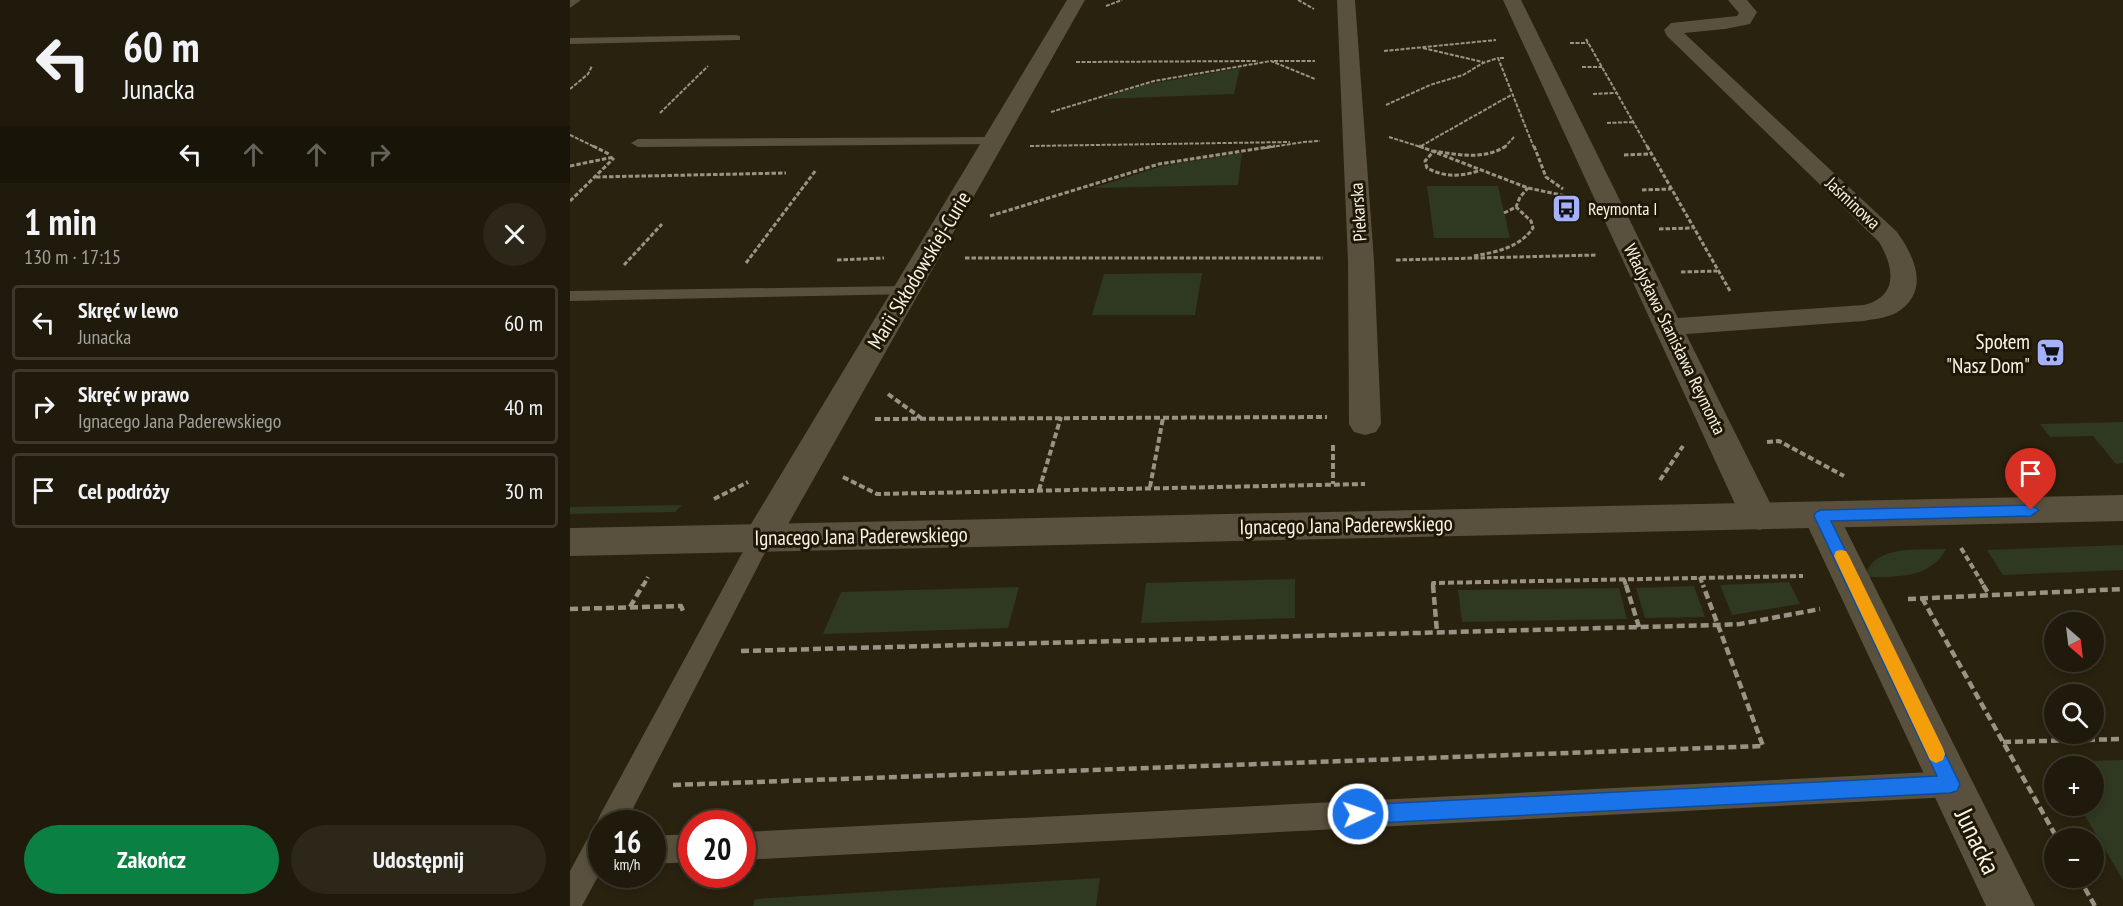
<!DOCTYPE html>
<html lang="pl">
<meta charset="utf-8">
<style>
body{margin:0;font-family:"PT Sans Narrow",sans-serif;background:#2c2719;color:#f1f3f6;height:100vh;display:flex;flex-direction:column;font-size:22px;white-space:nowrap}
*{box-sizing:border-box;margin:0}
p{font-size:20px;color:#a1a19d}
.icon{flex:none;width:33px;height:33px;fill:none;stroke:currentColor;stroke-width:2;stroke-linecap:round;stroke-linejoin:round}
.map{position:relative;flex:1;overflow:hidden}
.side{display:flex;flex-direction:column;background:#1f1a0b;width:570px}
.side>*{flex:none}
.top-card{background:#1f1a0b;color:#f1f3f6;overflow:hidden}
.needle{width:39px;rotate:152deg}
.buttons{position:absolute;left:1474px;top:612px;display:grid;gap:12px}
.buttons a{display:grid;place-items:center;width:60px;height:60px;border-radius:50%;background:#1f1a0b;box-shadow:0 3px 9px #0003,0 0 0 2px #3c382c;font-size:30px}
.speed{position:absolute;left:18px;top:810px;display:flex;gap:12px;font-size:30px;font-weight:700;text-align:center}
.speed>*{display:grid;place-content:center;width:78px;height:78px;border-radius:50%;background:#1f1a0b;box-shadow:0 3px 9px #0003,0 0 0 2px #3c382c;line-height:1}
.speed small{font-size:15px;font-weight:400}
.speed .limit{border:9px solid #d22;background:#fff;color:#111}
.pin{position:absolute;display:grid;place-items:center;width:51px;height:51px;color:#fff;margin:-62px -26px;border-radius:50% 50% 50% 0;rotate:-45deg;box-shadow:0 0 6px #0007}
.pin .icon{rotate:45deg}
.me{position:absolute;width:66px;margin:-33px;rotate:87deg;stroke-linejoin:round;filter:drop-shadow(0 0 4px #0008)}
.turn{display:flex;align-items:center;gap:21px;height:126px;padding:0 24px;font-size:27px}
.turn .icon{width:78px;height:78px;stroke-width:2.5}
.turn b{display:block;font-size:42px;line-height:51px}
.lanes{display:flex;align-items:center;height:57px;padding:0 24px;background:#0003;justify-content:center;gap:30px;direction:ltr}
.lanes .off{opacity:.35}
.round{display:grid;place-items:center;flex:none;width:63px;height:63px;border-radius:32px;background:#2c2719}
.head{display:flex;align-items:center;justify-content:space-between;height:102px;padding:0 24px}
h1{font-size:36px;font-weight:700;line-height:45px}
.button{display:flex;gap:12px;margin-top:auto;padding:12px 24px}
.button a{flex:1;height:69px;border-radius:36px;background:#0b8043;color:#fff;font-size:24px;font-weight:700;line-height:69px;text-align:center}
.button a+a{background:#2c2719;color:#f1f3f6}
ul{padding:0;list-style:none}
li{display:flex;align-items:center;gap:18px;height:75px;margin:0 12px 9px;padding:0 12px;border:3px solid #3c382c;border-radius:6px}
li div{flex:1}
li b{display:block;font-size:22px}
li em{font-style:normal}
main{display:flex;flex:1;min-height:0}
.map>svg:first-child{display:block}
</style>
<main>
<section class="side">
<div class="top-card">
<div class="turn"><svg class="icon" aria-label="left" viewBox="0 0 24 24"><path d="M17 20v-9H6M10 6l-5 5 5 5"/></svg><div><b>60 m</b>Junacka</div></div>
<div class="lanes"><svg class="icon" aria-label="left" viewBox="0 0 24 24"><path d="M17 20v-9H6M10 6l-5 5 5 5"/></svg><svg class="icon off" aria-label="ahead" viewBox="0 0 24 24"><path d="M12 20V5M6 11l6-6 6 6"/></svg><svg class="icon off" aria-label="ahead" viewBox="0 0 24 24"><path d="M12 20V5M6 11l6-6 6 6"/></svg><svg class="icon off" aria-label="right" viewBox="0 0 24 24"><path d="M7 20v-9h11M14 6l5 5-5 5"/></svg></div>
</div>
<div class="head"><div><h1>1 min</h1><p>130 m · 17:15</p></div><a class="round"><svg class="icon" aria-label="close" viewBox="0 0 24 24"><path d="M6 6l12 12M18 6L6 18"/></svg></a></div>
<ul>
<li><svg class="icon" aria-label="left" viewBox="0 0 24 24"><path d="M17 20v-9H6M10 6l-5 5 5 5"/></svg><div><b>Skręć w lewo</b><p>Junacka</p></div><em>60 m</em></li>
<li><svg class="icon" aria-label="right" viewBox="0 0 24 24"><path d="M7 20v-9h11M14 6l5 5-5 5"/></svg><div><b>Skręć w prawo</b><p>Ignacego Jana Paderewskiego</p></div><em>40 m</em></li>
<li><svg class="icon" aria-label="arrive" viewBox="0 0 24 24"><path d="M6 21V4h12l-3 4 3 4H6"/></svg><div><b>Cel podróży</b></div><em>30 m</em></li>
</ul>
<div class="button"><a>Zakończ</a><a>Udostępnij</a></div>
</section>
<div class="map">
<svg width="1553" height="906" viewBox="0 0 1553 906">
<rect width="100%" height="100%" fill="#29220f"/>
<path fill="#2f3821" d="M670 68 664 94 532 99 573 85Z
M672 153 668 185 523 188 592 166Z
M857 186H928L940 238H864Z
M632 273 625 315H522L534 274Z
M1553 422V463L1546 464 1523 436 1480 437 1470 424Z
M112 505 105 512 0 514V507Z
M1553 545V570L1433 575 1417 550Z
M1376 549C1361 579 1325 577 1296 577 1300 544 1352 550 1376 549Z
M725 579V618L571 623 576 583Z
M1219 582 1230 604 1162 615 1150 585Z
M1124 586 1135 617 1075 618 1066 588Z
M449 587 438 628 253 634 271 592Z
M1049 588 1057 619 892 622 888 590Z
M1553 760V880L1509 806H1524V766H1486L1484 762Z
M530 878 526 906H183L185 899Z"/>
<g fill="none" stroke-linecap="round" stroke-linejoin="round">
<path stroke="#999384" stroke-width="2" stroke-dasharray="4 1.5" stroke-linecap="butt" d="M728 0 744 9
M536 6 552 0
M1016 39 1078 148
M1000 43H1018
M853 48 913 62
M814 51 926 40
M934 58H928L964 148
M704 61H745
M506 62 688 61
M1012 67H1032
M0 89 18 74 22 66
M1023 94 1046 93
M816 105 860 85 893 75 913 63 928 58
M481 112 584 81 701 61 745 79
M90 113 138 66
M1037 123 1063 122
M0 135 27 148
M819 137 854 148
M733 142 750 141
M460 146 720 142
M851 146 943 94
M695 148 734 142
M934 148 944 137"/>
<path stroke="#999384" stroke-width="3" stroke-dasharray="4.5 2" stroke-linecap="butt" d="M23 146 39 154
M849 146 958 188 996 196
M964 146 976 177 993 189
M1077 146 1160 291
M1054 155 1081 154
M0 166 44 157
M908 171C890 177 874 177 857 168L855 161 864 151C888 155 915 160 936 146
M26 177 216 173
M1072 190 1101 189
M0 201 44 158
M934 213 946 207 950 197 958 188
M420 216 589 164 705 146
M1089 229 1122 228
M904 256C926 252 949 248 963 228L961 221 946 207
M395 258H753
M267 260 314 258
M826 260 1026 255
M176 263 246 170
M54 265 92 224
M1111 272 1147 271"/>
<path stroke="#999384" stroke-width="4" stroke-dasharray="6 3" stroke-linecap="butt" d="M318 394 351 418
M305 419 757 417
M1197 442 1209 441 1274 476
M763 445V484
M273 477 307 494 795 484
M1090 480 1113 446
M580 487 593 418
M469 490 491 417
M144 499 178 482
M1391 548 1414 586
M1130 577 1133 586
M1054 579 1056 586
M73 586 78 577
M863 586V583L1233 576"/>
<path stroke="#999384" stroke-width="4.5" stroke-dasharray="8 4" stroke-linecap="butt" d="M863 585 867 632
M1056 585 1069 627
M1413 585 1419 594
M1352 598 1487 838
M1338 599 1553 589
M60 607 73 585
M0 609 111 606 113 611
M171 651 1147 625 1170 624 1250 609
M1433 742 1553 739
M103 785 1193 746 1133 585
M1509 878 1525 906"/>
<path fill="#59513d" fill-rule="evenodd" d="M0 0H11L0 8Z
M166 35 170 36V40L0 44V38Z
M425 137 432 141 430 144 68 147 61 143 68 139Z
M336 286 342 288 344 291 342 294 0 301V291Z
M191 531 199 533 202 539 55 824H32V869L12 906H0V871L22 830 28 828 26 824 30 815 183 533Z
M1381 771 1390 775 1394 784 1390 793 1381 797 172 860V832Z
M122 834V862L82 864V836Z"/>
<path fill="#59513d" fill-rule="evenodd" d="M497 0H515L204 549 191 553 178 549 173 539 178 529Z
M767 0H785L804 261 811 424 806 432 795 435 784 432 779 424 778 261Z
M933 0H951L1108 318 1294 305C1329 296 1324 267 1309 242L1097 36 1094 30 1101 23 1167 16 1169 13 1158 0H1177L1187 12 1180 24 1155 29 1114 33 1327 232C1345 257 1361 292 1326 313 1316 318 1304 319 1294 321L1116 334 1207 517 1201 526 1189 530 1177 526 1171 517Z
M1251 503 1263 507 1269 516 1465 906H1416L1233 516 1239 507Z"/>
<path fill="#59513d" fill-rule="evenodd" d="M1553 495V521L0 556V528Z"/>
</g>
<path fill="#1a73e8" stroke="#114b97" stroke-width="1.5" d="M1461 505 1469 510 1461 516 1261 521 1387 778 1390 784 1387 791 1380 793 788 824 782 821 779 814 782 808 788 805 1367 776 1244 516 1246 512 1251 510Z"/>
<path fill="#f59e0b" d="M1271 550 1276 551 1279 556 1373 748 1375 754 1373 760 1366 763 1360 760 1264 556 1266 551Z"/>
<defs>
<symbol id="bus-square" viewBox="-11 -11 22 22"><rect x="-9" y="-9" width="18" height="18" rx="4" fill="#a5b1fc" stroke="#1f1806"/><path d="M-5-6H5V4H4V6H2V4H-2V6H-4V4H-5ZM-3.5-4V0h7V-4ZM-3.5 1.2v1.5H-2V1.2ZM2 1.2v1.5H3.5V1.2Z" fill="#111"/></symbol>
<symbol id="supermarket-square" viewBox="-11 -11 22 22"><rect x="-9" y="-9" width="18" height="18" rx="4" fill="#a5b1fc" stroke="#1f1806"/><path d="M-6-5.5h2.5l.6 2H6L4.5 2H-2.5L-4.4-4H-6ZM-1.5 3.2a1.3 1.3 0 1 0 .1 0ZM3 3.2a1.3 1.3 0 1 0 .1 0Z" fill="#111"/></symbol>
</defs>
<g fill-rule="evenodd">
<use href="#bus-square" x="980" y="192" width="33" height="33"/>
<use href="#supermarket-square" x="1464" y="336" width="33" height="33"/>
</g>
<g text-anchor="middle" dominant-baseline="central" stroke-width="6" stroke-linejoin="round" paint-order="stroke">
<g font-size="18" fill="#f7f3e7" stroke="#1f1806">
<text transform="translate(1283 203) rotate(43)">Jaśminowa</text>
<text transform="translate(788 212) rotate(-94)">Piekarska</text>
<text transform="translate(1105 339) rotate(64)">Władysława Stanisława Reymonta</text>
</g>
<g font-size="18" fill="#f7f3e7" stroke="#1f1806" text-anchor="start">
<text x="1018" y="208">Reymonta I</text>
</g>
<g font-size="21" fill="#f7f3e7" stroke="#1f1806">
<text transform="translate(349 270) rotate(-59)">Marii Skłodowskiej-Curie</text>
<text transform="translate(776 525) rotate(-1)">Ignacego Jana Paderewskiego</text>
<text transform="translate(291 536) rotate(-1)">Ignacego Jana Paderewskiego</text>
</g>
<g font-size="21" fill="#f7f3e7" stroke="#1f1806" text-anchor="end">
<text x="1460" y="341">Społem<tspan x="1460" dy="24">"Nasz Dom"</tspan></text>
</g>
<g font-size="26" fill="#f7f3e7" stroke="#1f1806">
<text transform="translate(1408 841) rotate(64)">Junacka</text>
</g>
</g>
</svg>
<div class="buttons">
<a><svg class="needle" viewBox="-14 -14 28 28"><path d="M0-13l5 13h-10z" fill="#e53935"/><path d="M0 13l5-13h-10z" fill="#a1a19d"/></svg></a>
<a><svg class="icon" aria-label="search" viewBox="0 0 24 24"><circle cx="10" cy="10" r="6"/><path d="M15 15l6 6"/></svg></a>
<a>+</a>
<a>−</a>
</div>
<div class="speed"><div>16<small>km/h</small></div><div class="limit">20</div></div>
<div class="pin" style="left:1461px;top:510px;background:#d93025"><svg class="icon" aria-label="arrive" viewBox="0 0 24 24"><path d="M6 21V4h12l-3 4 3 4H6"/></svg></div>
<svg class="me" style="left:788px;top:814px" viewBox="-20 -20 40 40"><circle r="17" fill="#1a73e8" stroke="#fff" stroke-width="3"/><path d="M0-11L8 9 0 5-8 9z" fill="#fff"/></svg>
</div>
</main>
